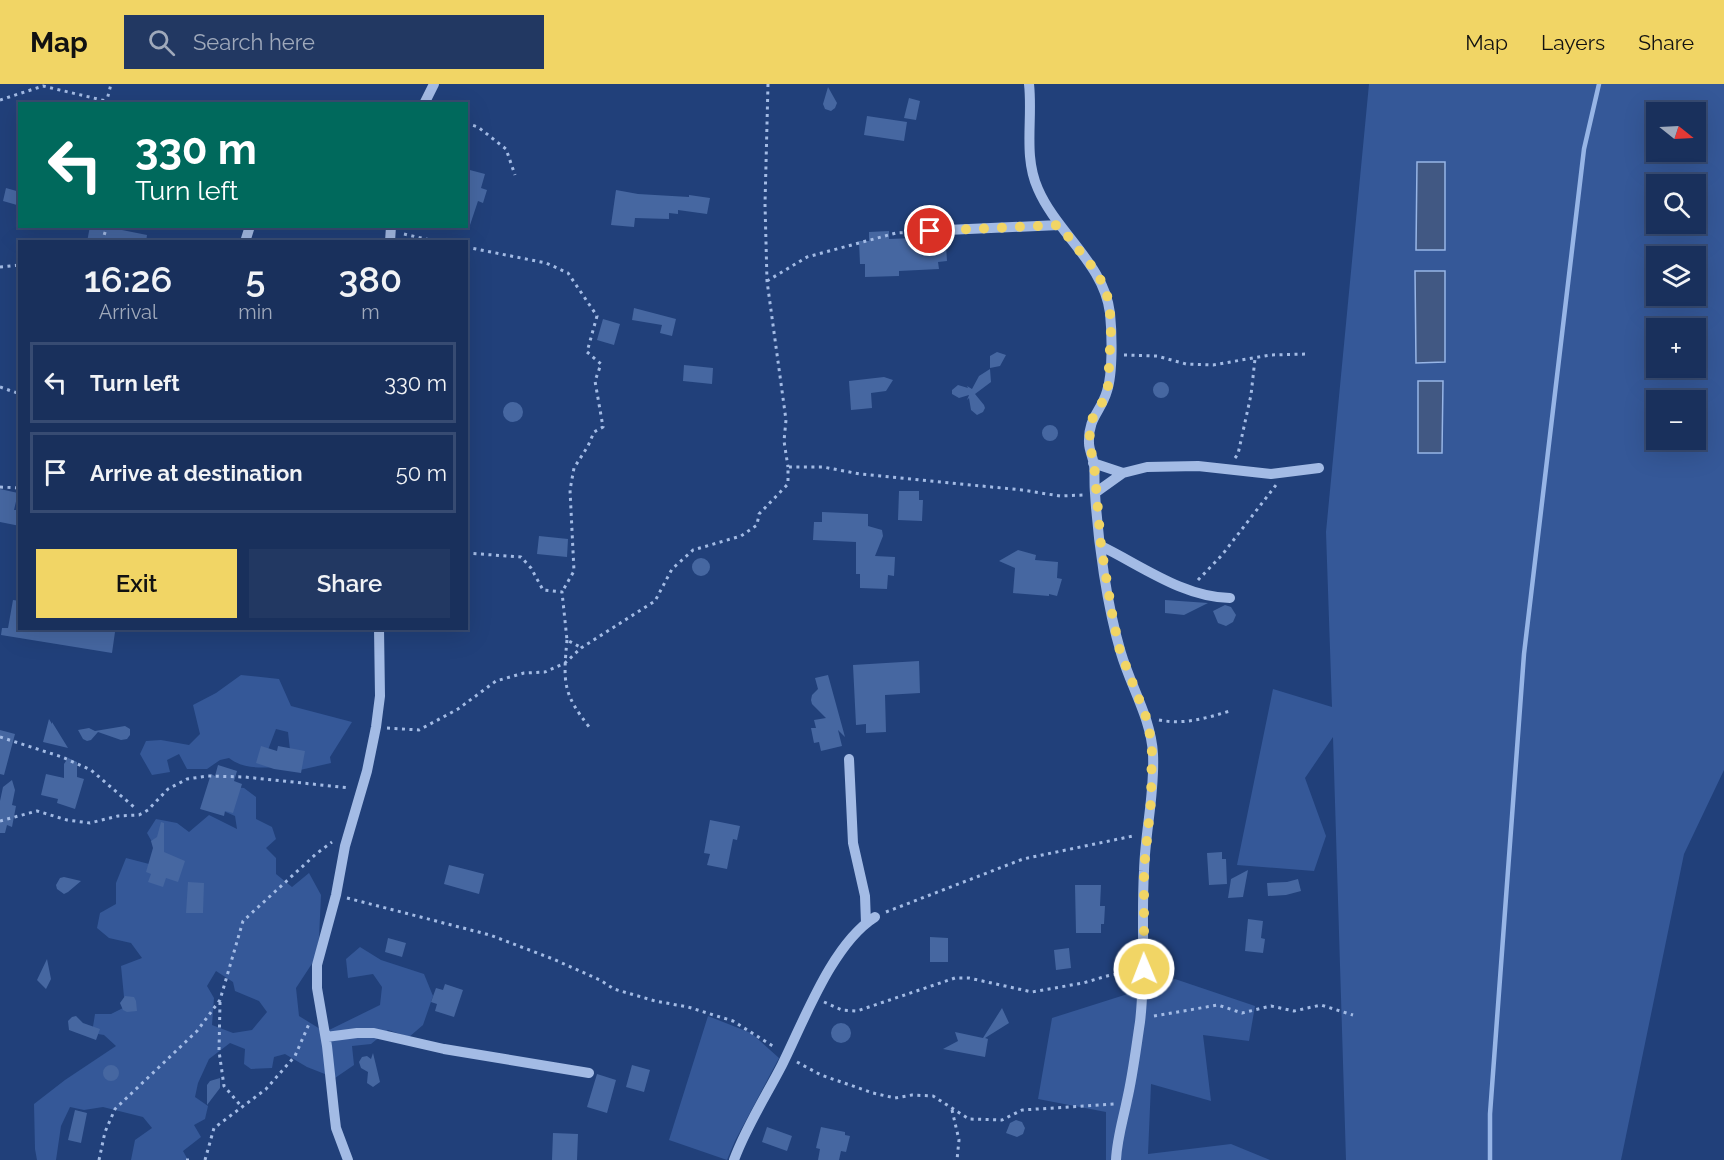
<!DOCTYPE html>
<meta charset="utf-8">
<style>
body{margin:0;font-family:Raleway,sans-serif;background:#223862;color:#f1f3f6;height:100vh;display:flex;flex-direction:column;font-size:22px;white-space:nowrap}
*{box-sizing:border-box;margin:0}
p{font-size:20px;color:#9fa9bb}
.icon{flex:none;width:33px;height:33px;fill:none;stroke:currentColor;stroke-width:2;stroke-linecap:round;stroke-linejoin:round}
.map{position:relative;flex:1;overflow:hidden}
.details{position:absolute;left:18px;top:156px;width:450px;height:390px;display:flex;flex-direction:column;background:#19305c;border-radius:0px;box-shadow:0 6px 24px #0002,0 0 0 2px #374b72}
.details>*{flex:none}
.top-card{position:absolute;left:18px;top:18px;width:450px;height:126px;border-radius:0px;box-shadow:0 6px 24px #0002,0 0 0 2px #374b72;background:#00695c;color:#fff;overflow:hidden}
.needle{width:39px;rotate:108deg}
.buttons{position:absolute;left:1646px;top:18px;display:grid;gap:12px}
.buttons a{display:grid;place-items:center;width:60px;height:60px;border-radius:0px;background:#19305c;box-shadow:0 6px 24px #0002,0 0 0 2px #374b72;font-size:30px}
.pin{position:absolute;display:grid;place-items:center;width:51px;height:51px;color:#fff;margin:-26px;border:3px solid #fff;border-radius:50%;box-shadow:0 2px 6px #0007}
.me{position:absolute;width:66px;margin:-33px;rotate:359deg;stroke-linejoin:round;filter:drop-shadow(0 0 4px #0008)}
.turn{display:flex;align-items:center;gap:21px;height:126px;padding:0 18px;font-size:27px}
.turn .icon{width:78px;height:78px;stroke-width:2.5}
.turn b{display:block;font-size:42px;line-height:51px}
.eta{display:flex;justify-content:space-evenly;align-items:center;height:102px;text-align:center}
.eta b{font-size:36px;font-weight:600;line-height:42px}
.button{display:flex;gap:12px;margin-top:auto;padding:12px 18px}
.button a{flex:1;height:69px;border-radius:0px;background:#f1d565;color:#111;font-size:24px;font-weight:600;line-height:69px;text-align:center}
.button a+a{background:#223862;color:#f1f3f6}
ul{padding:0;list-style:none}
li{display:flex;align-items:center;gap:18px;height:81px;margin:0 12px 9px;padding:0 6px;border:3px solid #374b72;border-radius:0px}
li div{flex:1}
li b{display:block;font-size:22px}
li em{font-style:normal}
header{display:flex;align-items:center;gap:36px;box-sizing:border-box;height:84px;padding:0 30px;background:#f1d565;color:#111}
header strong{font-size:28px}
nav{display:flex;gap:33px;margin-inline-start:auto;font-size:21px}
.search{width:420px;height:54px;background:#223862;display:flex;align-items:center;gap:15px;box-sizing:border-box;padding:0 21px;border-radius:0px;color:#9fa9bb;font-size:22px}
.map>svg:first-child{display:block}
</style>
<header>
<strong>Map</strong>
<div class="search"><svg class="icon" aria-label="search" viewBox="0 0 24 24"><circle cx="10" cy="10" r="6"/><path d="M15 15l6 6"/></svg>Search here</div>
<nav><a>Map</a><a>Layers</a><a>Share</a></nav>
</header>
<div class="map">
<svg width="1724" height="1076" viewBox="0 0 1724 1076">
<rect width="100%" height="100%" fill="#21407a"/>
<path fill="#355898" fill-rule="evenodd" d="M1369 0H1724V686L1684 770 1621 1076H1346L1333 653 1305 694 1326 752 1314 787 1237 781 1273 605 1332 623 1326 448ZM1656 28H1695V68H1656ZM1656 100H1695V140H1656ZM1656 172H1695V212H1656ZM1656 244H1695V284H1656ZM1656 316H1695V356H1656Z
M241 591 279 595 291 622 352 638 330 673 331 679 300 686 291 675 288 648 276 645 266 671 284 682C266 684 244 686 229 674L220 676 207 685H187L179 670 167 676 170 688 152 691 140 670 146 657 161 656 189 661 200 650 193 621 216 609Z
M224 702 244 704 256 713V735L272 743 276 755 266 764 276 774V790L292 803 309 789 321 811 319 854 315 875 296 904 299 932 325 948 380 921 382 903 373 890 348 894 346 875 360 863 381 876 424 890 433 912 423 941 409 953 388 946 371 960 352 962 354 981 335 994 307 983 285 970 274 973 272 984 251 985 244 980 245 965 230 959 209 975 198 999 195 1013 208 1022 205 1035 194 1041 201 1053 183 1067 188 1076H131L135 1056 152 1044 143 1033 103 1023 84 1026 70 1023 61 1042 56 1076H37L35 1065 34 1020 65 996 116 962 104 951 92 949 95 930H111L125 923 121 882 142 874 131 859 109 854 97 844 100 829 116 820V799L126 774 153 781 157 767 147 749 156 735 177 739 189 748 209 731 237 745 235 732 219 725ZM216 887 233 898 235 907 259 917 267 928 252 946 233 949 212 941 214 914 207 902Z
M1175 895 1255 922 1249 957 1203 951 1211 1017 1151 1000 1148 1070 1231 1060 1270 1076H1106V1028L1038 1015 1052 934Z
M708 932 751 949 779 974 735 1057 727 1076 669 1056Z"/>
<path fill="#415883" stroke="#97b5e6" stroke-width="1.5" d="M1417 78H1445V166H1416Z
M1415 187H1445V278L1416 279Z
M1418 297H1443L1442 369H1418Z"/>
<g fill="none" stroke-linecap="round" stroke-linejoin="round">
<path stroke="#97b5e6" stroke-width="4.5" d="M1490 1076V1030L1524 570 1584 65 1599 0"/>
</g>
<path fill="#4667a1" d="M828 3 837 19 835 24 831 27 825 25 823 20Z
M909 14 920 17 916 36 904 34Z
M867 32 907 38 904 57 864 51Z
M466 85 485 90 481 104 487 106 483 119 478 117 469 144H466Z
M6 104 20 108 17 121 3 117Z
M616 106 638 110 689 113V111L710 114 707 130 678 126V130L669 129V135L635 134 634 143 611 141Z
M90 142H102L147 151 146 158H87Z
M889 147V155L939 153 940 161H946L947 177 938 178 939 185 899 187V192L865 193V180H860L859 157H869V148Z
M634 224 676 235 672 252 660 249 662 241 632 236Z
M603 235 620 240 614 261 597 256Z
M997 268 1006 271 1000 282 990 284V272Z
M684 281 713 284 712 300 683 297Z
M990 285 991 298 975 310 984 321 985 324 983 328 977 331 971 326 969 314 967 316 969 311 959 314 952 310V306L958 301 968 304 967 302 972 305 979 292Z
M884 293 893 296 886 307 871 309 872 324 851 326 849 297Z
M1153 306a8 8 0 1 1 16 0a8 8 0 1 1-16 0Z
M503 328a10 10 0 1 1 20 0a10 10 0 1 1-20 0Z
M1042 349a8 8 0 1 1 16 0a8 8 0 1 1-16 0Z
M0 405 18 409 14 426H20V442L0 438Z
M899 407H919V416H923L922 437 898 436Z
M822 428 868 430V442L882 446 883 452 875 472 895 473 894 492 888 491 887 505 860 504V490H856V458L813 456 814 438H822Z
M539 452 568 455 567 473 537 470Z
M1018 466 1036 471 1035 476 1058 478 1057 494 1062 495 1057 512 1049 510V512L1013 509 1015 484 999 477Z
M692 483a9 9 0 1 1 18 0a9 9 0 1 1-18 0Z
M13 516 20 517V544H88L115 548 112 569 1 551 2 544H8Z
M1165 516 1208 519 1184 531 1165 529Z
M1225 521 1231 523 1236 531 1233 538 1226 542 1218 539 1213 527Z
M919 577 920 609 885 611 886 648 866 649V640L856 641 853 581Z
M828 591 845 653 838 646 842 662 821 667 819 658 814 659 811 644H816L814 636 826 634 812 620 811 616 812 611 818 605 815 594Z
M49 635 52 640V638L68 664 43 658Z
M125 642 130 645V651L127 655 121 656 98 648 91 656 87 657 83 655 78 646 89 644 95 647Z
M0 646 15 650 4 691 0 690Z
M261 662 277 667 278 662 305 667 301 689 274 685 256 679Z
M68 674 77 678V693L84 695 75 725 57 719 58 715 41 711 46 690 64 694V680Z
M218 681 237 687 234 697 242 700 233 729 225 727 224 732 200 725 211 690 215 692Z
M12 696 15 706 12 721 16 722 12 743 7 741 5 749H0V717L3 703Z
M710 736 740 742 737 756 733 755 727 785 707 781 710 770 704 769Z
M161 738 164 739V768L185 777 178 798 166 794 163 803 148 798 151 790 146 788 153 764 151 757 157 753Z
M1222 768V775H1226L1227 800 1209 801 1207 769Z
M449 781 484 790 479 810 444 800Z
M1248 786 1243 813 1228 814 1231 795Z
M64 793 81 797 68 808 64 810 57 805 56 801 60 794Z
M1298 795 1301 807 1286 811 1268 812 1267 799 1287 798Z
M188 798 204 799 203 829H186Z
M1075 801H1101L1100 822H1105L1104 840H1101V849H1076Z
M1248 835 1263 837 1261 854 1265 855 1263 869 1245 867Z
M930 853 948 854V878H930Z
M388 854 406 859 402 873 385 868Z
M1069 864 1071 884 1056 886 1054 866Z
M47 875 51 895 46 905 37 896Z
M445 900 463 906 454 933 435 927 437 920 431 918 436 904 443 906Z
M125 912 134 913 136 917 137 927 127 928 123 926 120 919Z
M1002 924 1009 939 985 954 988 955 985 973 943 965 958 957 955 948 983 954Z
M76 932 83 939 100 945 96 956 69 946 68 937 72 933Z
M831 949a10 10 0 1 1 20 0a10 10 0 1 1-20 0Z
M373 969 380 998 373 1003 367 999 368 988 361 984 359 978 362 973 367 972 371 975Z
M103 989a8 8 0 1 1 16 0a8 8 0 1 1-16 0Z
M632 981 650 986 644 1008 626 1003Z
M597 990 616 996 607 1029 587 1023Z
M220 994V1004L207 1021V1001L210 997Z
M75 1026 87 1029 81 1059 68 1056Z
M1016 1036 1022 1038 1025 1044 1023 1050 1017 1053 1006 1049 1010 1039Z
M767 1043 792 1052 787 1067 762 1058Z
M821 1043 845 1048V1051L850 1052 846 1068 841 1067 839 1076H818L820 1065 816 1064Z
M553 1049 578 1050 577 1076H552Z"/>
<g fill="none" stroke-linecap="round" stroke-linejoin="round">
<path stroke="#a3bbe5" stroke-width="3" stroke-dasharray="3 4.5" stroke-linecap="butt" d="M768 0 765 120 767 197 786 336 784 357 788 383
M0 16 43 2 106 17
M106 20 111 0
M466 39 478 43 506 65 515 91
M404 150 439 158
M102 158 107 142
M466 163 546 179 568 189 597 232 587 268 601 280 595 297 603 343 594 348 588 362 574 384 570 406 574 487 562 508
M0 183 20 181
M767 197 807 173 896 149 935 147
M1124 271 1157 272 1186 280 1213 281 1270 271 1309 270
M0 303 20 310
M1235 374 1238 370 1251 311 1255 275
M0 403 20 404
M466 469 521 473 531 484 543 506 562 508 567 556 580 563
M1198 496 1222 471 1276 401
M567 556C563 599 563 610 590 644
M1159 636C1185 641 1206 634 1230 627
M387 644 419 646 458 625 496 597 524 589 545 588 565 579 581 564 655 517 672 485 693 466 741 452 757 441 759 430 788 400V383H823L860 390 1022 406 1060 412 1083 411
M0 653 62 673 91 686 134 723
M0 737 37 727 67 736 90 739 118 732 139 731 148 726 168 705 187 695 208 692 245 693 350 704
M347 814 490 851 553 875 600 896 614 905 655 917 688 923 733 937 776 964
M886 828 1023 775 1133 752
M220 918 219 967 224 1002 241 1022
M824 918 842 926 857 927 955 894H969L1032 908 1083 899 1107 892 1130 887
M1154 932 1218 921 1242 929 1271 922 1294 927 1321 921 1353 931
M797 978 821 991 873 1009 895 1014 912 1011 933 1012 969 1035 1002 1036 1022 1026 1115 1020
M952 1026 959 1056 957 1076
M99 1076 105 1048 115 1025 197 947 220 916 243 837 316 770 332 758
M186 1076H191
M205 1076 214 1044 266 1005 295 972 309 940"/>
<path stroke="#a3bbe5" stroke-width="10" d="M1029 0C1033 35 1023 72 1038 105 1057 149 1104 180 1110 229 1112 249 1113 289 1107 307 1101 328 1088 333 1089 359 1089 366 1093 373 1094 381 1095 390 1094 399 1095 409 1098 458 1107 522 1121 569 1131 603 1151 634 1153 670 1155 709 1145 748 1144 787 1141 838 1146 888 1140 938 1136 964 1133 990 1127 1016 1123 1036 1117 1055 1116 1076
M424 20 434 0
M947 146 1059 141
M245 158 250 142
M390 158 391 142
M1093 379 1123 389
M1095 409 1123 389 1147 383 1198 382 1271 390 1319 384
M1101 462C1142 482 1183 513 1230 514
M849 675 853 759 865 812 866 839
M326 953 357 949H374L444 965 589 989
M348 1076 336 1044 334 1027 327 962 317 904V881L336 811 345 762 367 687 376 643 380 612 379 544
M734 1076C746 1043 766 1012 782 981 804 937 832 860 875 833"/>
</g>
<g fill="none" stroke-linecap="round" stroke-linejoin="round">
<path stroke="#f1d565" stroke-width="10" stroke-dasharray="0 18" d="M930 147 1059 141 1098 190 1107 211 1110 229 1111 246 1108 302 1106 312 1091 337 1089 359 1094 379 1101 462 1113 535 1120 567 1146 633 1152 660 1151 717 1144 784V885"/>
</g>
</svg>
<div class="buttons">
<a><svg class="needle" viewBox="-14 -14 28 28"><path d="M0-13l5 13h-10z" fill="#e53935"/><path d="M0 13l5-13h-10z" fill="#9fa9bb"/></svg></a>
<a><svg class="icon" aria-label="search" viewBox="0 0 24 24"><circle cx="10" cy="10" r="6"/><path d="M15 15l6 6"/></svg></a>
<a><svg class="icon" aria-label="layers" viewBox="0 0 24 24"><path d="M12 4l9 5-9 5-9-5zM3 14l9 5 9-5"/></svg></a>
<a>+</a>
<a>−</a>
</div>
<div class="pin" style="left:930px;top:147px;background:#d93025"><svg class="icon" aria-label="arrive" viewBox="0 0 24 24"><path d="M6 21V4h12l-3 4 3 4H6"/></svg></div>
<svg class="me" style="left:1144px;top:885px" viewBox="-20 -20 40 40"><circle r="17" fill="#f1d565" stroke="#fff" stroke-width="3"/><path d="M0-11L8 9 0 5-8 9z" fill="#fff"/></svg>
<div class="top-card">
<div class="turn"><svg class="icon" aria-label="left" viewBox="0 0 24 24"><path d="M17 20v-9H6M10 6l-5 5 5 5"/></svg><div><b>330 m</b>Turn left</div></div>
</div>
<section class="details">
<div class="eta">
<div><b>16:26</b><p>Arrival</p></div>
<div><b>5</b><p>min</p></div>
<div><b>380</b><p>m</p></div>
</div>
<ul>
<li><svg class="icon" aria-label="left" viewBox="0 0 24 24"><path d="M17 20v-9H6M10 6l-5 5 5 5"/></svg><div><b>Turn left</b></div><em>330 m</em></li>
<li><svg class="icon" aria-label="arrive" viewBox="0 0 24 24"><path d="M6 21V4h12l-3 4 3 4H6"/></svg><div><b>Arrive at destination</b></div><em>50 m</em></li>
</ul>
<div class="button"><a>Exit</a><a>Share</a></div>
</section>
</div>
